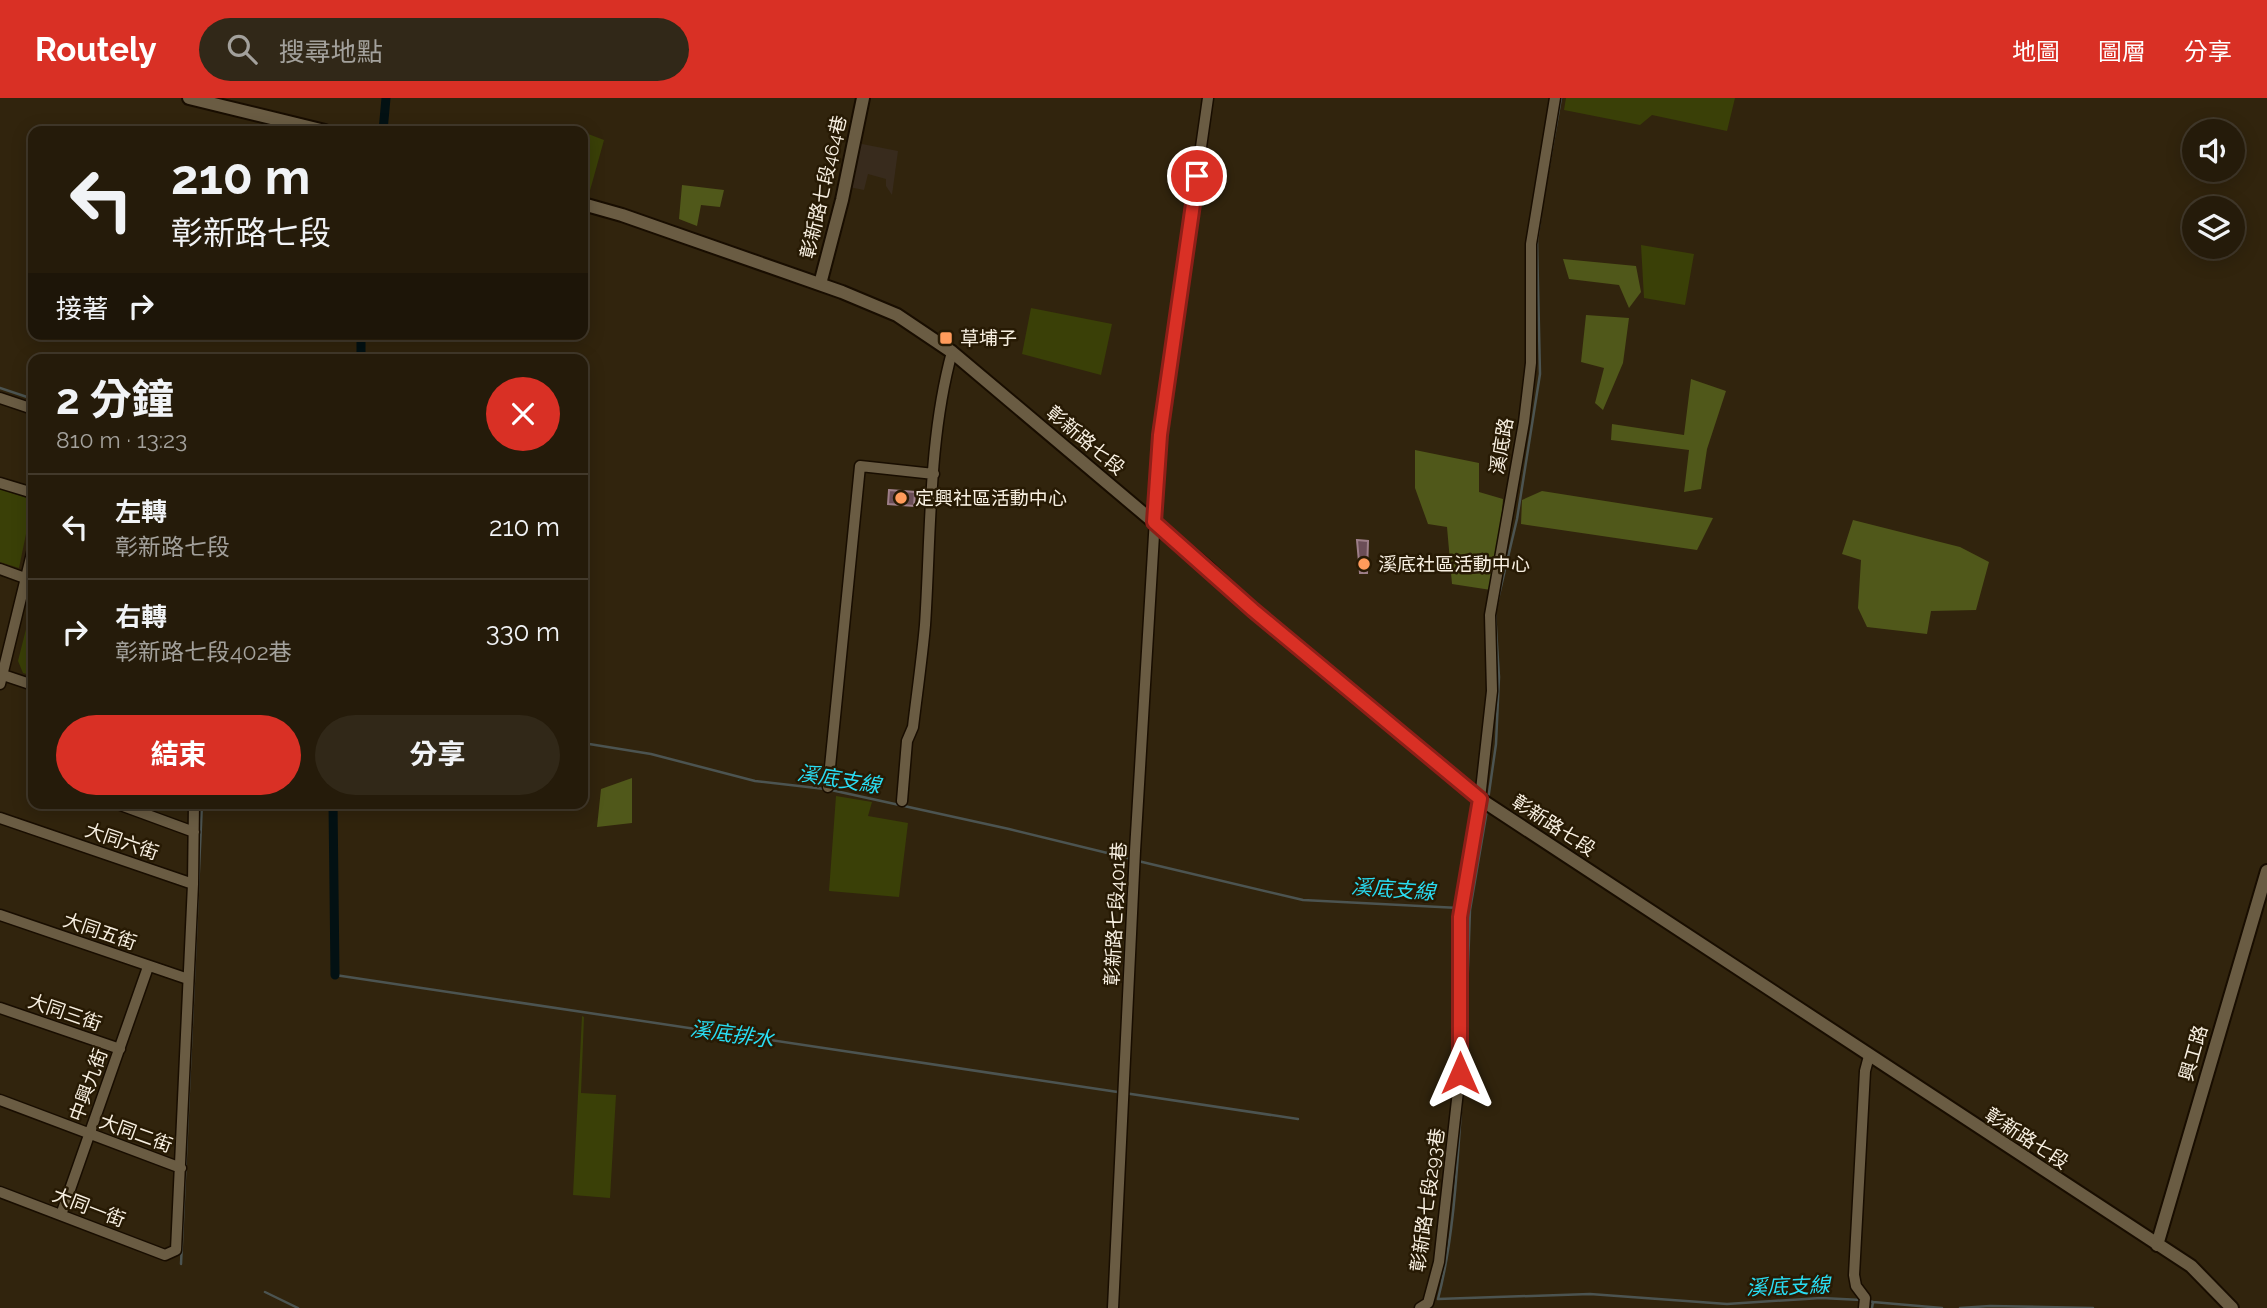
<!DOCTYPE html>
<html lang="zh-TW">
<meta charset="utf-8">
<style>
body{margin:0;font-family:Raleway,"Noto Sans TC",sans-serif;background:#312818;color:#f1f3f6;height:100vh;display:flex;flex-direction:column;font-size:26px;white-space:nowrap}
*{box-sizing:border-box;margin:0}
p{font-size:23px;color:#a3a19c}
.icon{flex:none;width:38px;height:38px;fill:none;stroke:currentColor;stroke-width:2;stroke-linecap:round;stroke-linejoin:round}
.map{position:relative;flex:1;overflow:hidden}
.panel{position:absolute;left:28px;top:256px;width:560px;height:455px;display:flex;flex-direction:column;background:#251b0a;border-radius:14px;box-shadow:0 4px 18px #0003,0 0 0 2px #42392b}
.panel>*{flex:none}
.banner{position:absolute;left:28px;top:28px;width:560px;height:214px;border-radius:14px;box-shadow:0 4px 18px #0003,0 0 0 2px #42392b;background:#251b0a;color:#f1f3f6;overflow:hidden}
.controls{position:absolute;left:2182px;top:21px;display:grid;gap:14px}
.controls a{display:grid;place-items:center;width:63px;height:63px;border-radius:50%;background:#251b0a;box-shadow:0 4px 18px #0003,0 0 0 2px #42392b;font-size:35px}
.pin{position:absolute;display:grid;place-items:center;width:60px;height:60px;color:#fff;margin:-30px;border:4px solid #fff;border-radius:50%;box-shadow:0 2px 7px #0007}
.me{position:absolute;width:77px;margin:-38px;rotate:0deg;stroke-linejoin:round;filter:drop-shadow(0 0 5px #0008)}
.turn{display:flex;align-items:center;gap:24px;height:147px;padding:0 28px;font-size:32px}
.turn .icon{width:91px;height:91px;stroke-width:2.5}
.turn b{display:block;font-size:49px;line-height:60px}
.then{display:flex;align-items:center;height:66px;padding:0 28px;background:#0003;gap:14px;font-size:26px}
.round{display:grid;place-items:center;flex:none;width:74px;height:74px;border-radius:37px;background:#312818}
.summary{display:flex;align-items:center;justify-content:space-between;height:119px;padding:0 28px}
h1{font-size:42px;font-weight:700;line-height:52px}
.action{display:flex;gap:14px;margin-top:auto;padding:14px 28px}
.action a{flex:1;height:80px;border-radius:42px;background:#d93025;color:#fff;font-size:28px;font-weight:700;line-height:80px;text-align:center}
.action a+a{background:#312818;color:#f1f3f6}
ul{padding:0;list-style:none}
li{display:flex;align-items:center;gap:21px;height:105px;padding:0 28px;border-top:2px solid #42392b}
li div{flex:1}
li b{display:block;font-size:26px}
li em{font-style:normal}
header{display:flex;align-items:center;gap:42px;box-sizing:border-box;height:98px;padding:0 35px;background:#d93025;color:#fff}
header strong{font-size:33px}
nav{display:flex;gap:38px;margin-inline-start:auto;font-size:24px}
.search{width:490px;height:63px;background:#312818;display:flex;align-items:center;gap:18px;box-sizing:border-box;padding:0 24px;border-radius:38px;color:#a3a19c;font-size:26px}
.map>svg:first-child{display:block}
</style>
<header>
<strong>Routely</strong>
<div class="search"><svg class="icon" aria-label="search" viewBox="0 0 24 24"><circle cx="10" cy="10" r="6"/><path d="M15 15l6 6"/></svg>搜尋地點</div>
<nav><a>地圖</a><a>圖層</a><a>分享</a></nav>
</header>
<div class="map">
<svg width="2267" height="1210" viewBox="0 0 2267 1210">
<rect width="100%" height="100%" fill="#31240d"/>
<path fill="#382b1d" d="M857 45 898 53 892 97 886 88V81L868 76 864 92 849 89Z"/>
<path fill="#3a4007" d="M1566 0H1735L1727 33 1652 17 1640 27 1564 12Z
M583 34 604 42 589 96 583 94Z
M1641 147 1694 156 1685 207 1644 200Z
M1031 210 1112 226 1101 277 1022 256Z
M0 391 33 402 19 470 0 464Z
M29 519 33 520V578L23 575 18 563Z
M836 698 872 704 868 718 908 725 899 799 829 793Z
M582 918 584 919 581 995 616 997 610 1100 573 1097Z"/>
<path fill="#50581a" d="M682 87 724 92 720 109 701 107 697 128 679 121Z
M1563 161 1636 168 1641 194 1629 210 1619 187 1569 181Z
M1586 217 1629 220 1623 265 1603 312 1595 305 1604 270 1581 264Z
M1691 281 1726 293 1707 351 1701 391 1684 394 1689 352 1611 342 1612 326 1684 337Z
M1415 352 1479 365V394L1503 401 1497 478 1491 492 1452 486 1447 429 1428 426 1415 390Z
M1542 393 1713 420 1697 452 1521 426 1522 402Z
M1853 422 1960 449 1989 464 1976 512 1931 513 1927 536 1867 529 1858 510 1861 462 1842 456Z
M632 680V725L597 729 601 691Z"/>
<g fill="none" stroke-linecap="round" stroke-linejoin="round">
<path stroke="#4c5451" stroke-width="2.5" d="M1547 78 1561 0
M0 290 33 301
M583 645 651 656 755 683 825 691
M831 692 1009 731 1132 761
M1488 702 1496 646 1499 579 1495 514 1517 421 1540 276 1537 143 1541 115
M1138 763 1303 802 1459 810
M1470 812 1487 712
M335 877 1298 1021
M1465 955 1470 812 1466 811
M1462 997C1457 1065 1455 1135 1438 1201L1590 1196 1727 1206 1821 1200 1862 1202
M181 1166 202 705
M265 1194 298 1210
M1869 1203 1873 1204 1872 1210
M1873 1204 1942 1210
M1960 1210 1990 1208 2093 1210"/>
<path stroke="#031113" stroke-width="9" d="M383 33 386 0
M361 261V236
M333 705 335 877"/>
</g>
<path fill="#6b4e57" stroke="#9d7e88" stroke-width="2" d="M889 392 915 394 914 408 888 406Z
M1357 442 1368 443 1367 475H1360Z"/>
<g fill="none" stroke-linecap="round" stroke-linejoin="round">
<defs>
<path id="minor" d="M0 300 33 311
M0 385 33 395
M0 471 33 483
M0 576 33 587
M0 586 33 451
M33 675V676
M828 689 860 368 934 376
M902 703 907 643 913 629C917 595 922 561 925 527 931 437 928 342 952 254
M115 705 194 734
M0 720 193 786
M0 817 188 881
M0 910 120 951
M0 1002 181 1070
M0 1094 165 1157 176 1152 193 786 194 705
M61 1117 148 869
M1113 1210 1135 753 1160 337 1208 0
M1420 1210 1428 1205 1439 1164 1460 975V819L1480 701 1492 593 1490 517 1524 324 1531 265V146L1555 0
M1864 1210 1865 1200 1856 1188 1854 1177 1865 973 1869 958"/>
<path id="tertiary" d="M189 0 325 33
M583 106 622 117 842 194 897 217 952 254 1207 469 1253 512 1480 701 2191 1168 2232 1210
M820 186 842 102 863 0
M2157 1147 2267 773"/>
</defs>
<use href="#minor" stroke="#180d00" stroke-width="13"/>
<use href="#tertiary" stroke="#180d00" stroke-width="16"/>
<use href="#minor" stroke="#6a5c43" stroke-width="10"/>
<use href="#tertiary" stroke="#6a5c43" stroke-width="12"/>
</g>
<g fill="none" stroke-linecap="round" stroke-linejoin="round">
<defs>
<path id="route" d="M1197 78 1160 337 1154 424 1253 512 1480 701 1460 819V975"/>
</defs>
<use href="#route" stroke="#8d1f18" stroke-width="18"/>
<use href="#route" stroke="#d93025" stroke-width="12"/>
</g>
<g fill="#ff9b5b" stroke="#271a04" stroke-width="2.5">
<rect x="939" y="233" width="14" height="14" rx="3.5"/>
<circle cx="901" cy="400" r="7"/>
<circle cx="1364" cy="466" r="7"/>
</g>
<g text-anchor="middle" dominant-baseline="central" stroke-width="5" stroke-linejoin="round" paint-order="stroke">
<g font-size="19" fill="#f8f0e2" stroke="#271a04">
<text transform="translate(823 89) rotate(-77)">彰新路七段464巷</text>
<text transform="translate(1086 342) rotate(40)">彰新路七段</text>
<text transform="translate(1501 348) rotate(-80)">溪底路</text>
<text transform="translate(1554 727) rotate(33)">彰新路七段</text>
<text transform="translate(122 743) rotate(19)">大同六街</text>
<text transform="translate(1115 816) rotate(-87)">彰新路七段401巷</text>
<text transform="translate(100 833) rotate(19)">大同五街</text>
<text transform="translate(65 914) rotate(19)">大同三街</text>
<text transform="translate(2193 955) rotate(-74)">興工路</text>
<text transform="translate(88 987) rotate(-70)">中興九街</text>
<text transform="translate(136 1035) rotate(20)">大同二街</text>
<text transform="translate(2027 1040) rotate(33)">彰新路七段</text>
<text transform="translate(1427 1102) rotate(-82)">彰新路七段293巷</text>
<text transform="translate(89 1109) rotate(21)">大同一街</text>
</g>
<g font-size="19" fill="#f8f0e2" stroke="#271a04" text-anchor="start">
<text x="960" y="240">草埔子</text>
<text x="915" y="400">定興社區活動中心</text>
<text x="1378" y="466">溪底社區活動中心</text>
</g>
<g font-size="21" font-style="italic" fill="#29ddf3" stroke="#271a04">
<text transform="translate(839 681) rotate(9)">溪底支線</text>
<text transform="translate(1393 791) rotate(4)">溪底支線</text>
<text transform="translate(732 936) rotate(8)">溪底排水</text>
<text transform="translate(1788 1188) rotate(-2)">溪底支線</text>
</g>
</g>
</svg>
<div class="controls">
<a><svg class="icon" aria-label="sound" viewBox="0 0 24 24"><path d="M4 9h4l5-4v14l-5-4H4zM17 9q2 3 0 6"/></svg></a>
<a><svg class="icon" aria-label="layers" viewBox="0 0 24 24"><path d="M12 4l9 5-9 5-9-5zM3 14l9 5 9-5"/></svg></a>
</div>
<div class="pin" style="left:1197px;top:78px;background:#d93025"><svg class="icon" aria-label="arrive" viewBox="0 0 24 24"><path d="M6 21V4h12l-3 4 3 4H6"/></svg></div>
<svg class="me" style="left:1460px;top:975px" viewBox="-20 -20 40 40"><path d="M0-17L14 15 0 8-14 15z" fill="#d93025" stroke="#fff" stroke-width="4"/></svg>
<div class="banner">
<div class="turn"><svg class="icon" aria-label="left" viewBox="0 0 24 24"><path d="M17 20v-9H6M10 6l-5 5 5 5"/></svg><div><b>210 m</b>彰新路七段</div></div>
<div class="then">接著<svg class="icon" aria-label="right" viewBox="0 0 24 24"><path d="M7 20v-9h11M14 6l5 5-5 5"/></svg></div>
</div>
<section class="panel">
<div class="summary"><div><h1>2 分鐘</h1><p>810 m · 13:23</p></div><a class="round" style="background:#d93025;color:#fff"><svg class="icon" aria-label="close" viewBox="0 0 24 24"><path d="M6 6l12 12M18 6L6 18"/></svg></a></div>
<ul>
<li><svg class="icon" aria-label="left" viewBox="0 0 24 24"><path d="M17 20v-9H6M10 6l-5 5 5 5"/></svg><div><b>左轉</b><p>彰新路七段</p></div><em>210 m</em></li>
<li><svg class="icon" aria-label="right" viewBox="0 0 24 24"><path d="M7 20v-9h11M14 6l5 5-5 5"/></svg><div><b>右轉</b><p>彰新路七段402巷</p></div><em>330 m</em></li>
</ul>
<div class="action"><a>結束</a><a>分享</a></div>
</section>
</div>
